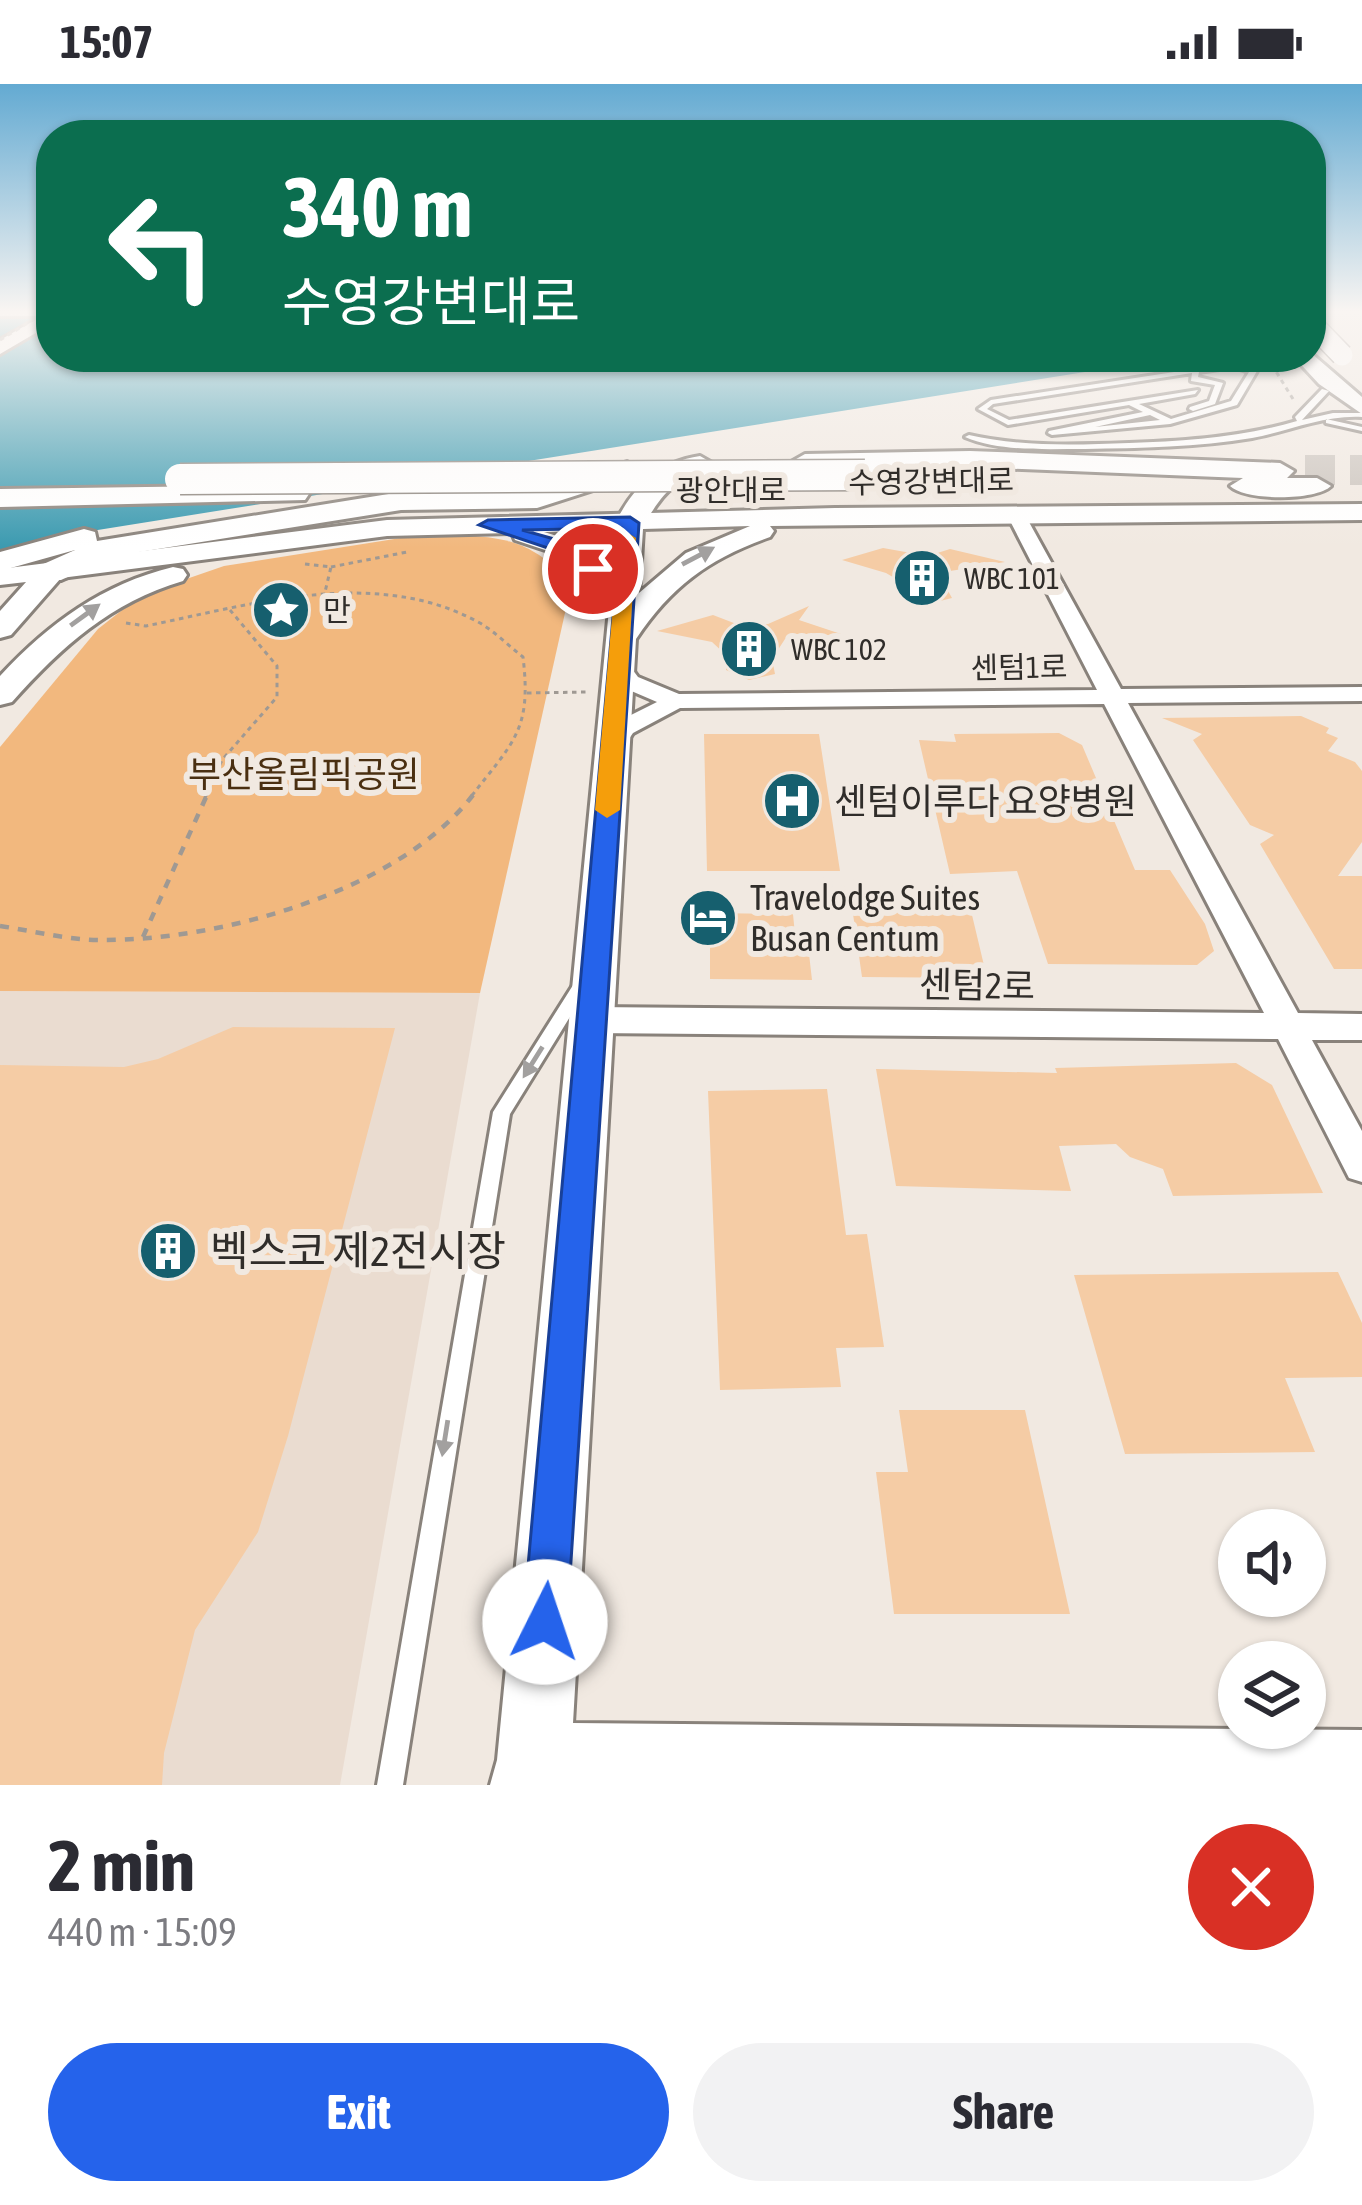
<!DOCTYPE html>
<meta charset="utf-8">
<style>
body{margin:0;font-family:"Asap Condensed","Noto Sans KR",sans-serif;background:#f2f2f3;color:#2b2b33;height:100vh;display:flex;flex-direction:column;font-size:45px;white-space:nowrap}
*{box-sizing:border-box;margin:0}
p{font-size:39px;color:#7c7c81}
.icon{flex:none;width:66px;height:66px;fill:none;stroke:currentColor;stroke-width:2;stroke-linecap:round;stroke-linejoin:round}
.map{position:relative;height:1701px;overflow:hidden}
.drawer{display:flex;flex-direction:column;background:#fff;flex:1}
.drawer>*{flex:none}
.top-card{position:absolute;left:36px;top:36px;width:1290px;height:252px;border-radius:48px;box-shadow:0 3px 9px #0004;background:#0b6e4f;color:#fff;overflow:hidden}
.buttons{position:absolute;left:1218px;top:1425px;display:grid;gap:24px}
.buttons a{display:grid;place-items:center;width:108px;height:108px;border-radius:50%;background:#fff;box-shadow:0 3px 9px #0004;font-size:60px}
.pin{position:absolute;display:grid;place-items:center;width:102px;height:102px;color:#fff;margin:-51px;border:6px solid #fff;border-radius:50%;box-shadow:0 3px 12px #0007}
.me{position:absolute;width:132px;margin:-66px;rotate:4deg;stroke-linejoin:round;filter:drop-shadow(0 0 9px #0008)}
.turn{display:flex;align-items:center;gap:42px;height:252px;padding:0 48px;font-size:54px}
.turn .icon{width:156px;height:156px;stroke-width:2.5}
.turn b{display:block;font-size:84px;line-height:102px}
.round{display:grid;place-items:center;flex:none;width:126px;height:126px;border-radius:63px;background:#f2f2f3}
.head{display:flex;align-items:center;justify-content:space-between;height:204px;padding:0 48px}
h1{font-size:72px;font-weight:700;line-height:90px}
.primary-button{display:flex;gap:24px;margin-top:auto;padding:24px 48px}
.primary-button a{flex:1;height:138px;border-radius:72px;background:#2563eb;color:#fff;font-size:48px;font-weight:700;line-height:138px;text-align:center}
.primary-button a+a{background:#f2f2f3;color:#2b2b33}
.status{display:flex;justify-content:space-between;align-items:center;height:84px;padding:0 60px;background:#fff;direction:ltr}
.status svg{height:33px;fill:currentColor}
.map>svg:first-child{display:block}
</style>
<div class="status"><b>15:07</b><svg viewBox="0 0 49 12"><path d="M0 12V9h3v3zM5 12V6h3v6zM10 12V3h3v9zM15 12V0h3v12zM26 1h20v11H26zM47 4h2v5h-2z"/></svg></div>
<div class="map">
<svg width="1362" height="1701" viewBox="0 0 1362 1701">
<rect width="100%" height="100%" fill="#f1e9e1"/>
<path fill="#eadcd0" d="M0 907 480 909 340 1701H0Z"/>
<path fill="#f2b87e" d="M461 451C510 454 529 459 565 492L567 520 480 909 0 907V663L98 545 126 523 169 501 224 482 407 453Z"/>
<path fill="#3b9ab0" d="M51 232V273H1179L54 453 0 476V233Z"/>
<path fill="#f5cca5" d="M883 464 928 472 950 465 1005 478 938 489 952 514 932 519 909 513 903 499 886 489 842 476Z
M809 522 799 536 841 550 785 555 772 575 775 590 749 596 726 586V571L712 558 657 547 713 531 739 541 768 540Z
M1301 632 1329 644 1326 649 1338 654 1328 667 1355 678 1362 687V758L1338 792H1362V885H1334L1260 760 1274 751 1250 741 1193 656 1202 650 1162 634Z
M1059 649 1082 661 1135 786H1170L1205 840 1214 867 1197 881 1048 880 1017 787 950 790 919 656 956 658 954 650Z
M704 650H819L840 787H707Z
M850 809 967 810 987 894 862 893Z
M710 829 793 830 796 861H808L812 896 710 895Z
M233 943 395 944 288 1352 258 1448 195 1546 164 1669 162 1701H0V981L124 983 158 975Z
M1236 979 1272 1001 1323 1109 1173 1112 1163 1085 1130 1073 1116 1060 1059 1062 1071 1107 896 1102 876 985 1057 989 1055 984Z
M827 1005 846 1151 867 1150 884 1263 836 1264 841 1303 720 1306 708 1007Z
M1338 1188 1362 1239V1293L1285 1294 1315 1368 1125 1370 1074 1191Z
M899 1326H1025L1070 1530H894L876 1388H908Z"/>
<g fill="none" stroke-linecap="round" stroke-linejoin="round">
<path stroke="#cac3bc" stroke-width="30" stroke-dasharray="30 15" stroke-linecap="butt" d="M1305 386H1362"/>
<defs>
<path id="service" d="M1233 279 1257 287 1237 321 1170 340 1052 351 1048 349 1049 347 1143 328 1129 321 1008 341 978 325 991 316ZM1233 283 1249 288 1231 317 1171 335 1139 320 1195 310 1198 306 1009 336 987 325 993 320 1192 289 1191 297 1215 301 1209 317 1190 323 1189 325 1193 327 1215 320 1223 299 1198 293 1199 288ZM1150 331 1160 336 1095 343Z
M1322 305 1329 307 1302 336 1333 329H1362V333C1323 331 1290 347 1252 354 1198 363 1140 364 1085 365 1046 365 1001 368 965 353L969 351C1021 363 1076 361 1129 359 1186 357 1242 353 1297 337L1295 333Z
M1326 335 1362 343V347L1326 339Z
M581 896 587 898 589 902 510 1030 403 1701H377L493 1028 575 898Z"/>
<path id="minor" d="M1015 423 1024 429 1121 605 1362 603V617L1128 619 1298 929 1362 930V956H1312L1362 1047V1098L1349 1094 1278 955 591 949 580 945 575 936 580 927 591 923 1264 929 1104 620 680 624 633 649 622 665H604L601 660 615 639 657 618 622 603 607 582 618 575 626 577 638 593 679 610 1097 606 1006 429Z"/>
<path id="tertiary" d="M0 226H51V232H0Z"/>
<path id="secondary" d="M51 227V240L0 270V256Z
M1311 269 1362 313V330L1319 300 1294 273H1311Z
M1362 420V436L770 442 774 447 770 453C710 474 671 502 636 555L573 1639 1362 1646V1701H490L497 1676 610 515 560 471 515 456 512 449 387 452 61 494 11 551 0 554V527L26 498 0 501V485L387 436 835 424ZM750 442 686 469 639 509 643 445ZM616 446 612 488 580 459 544 448Z
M173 483 183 485 187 491 183 497C111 518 61 563 12 618L0 621V592C49 539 103 500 173 483Z"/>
<path id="trunk" d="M970 367 1280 379 1294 387 1287 394H1317L1331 402C1316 417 1245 417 1230 402L1243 394 970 383 805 386 791 378 805 370Z
M700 372 714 380 710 386C671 395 661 413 641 445H619L615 439C635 401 657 379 700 372Z
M627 378 641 386 637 392 537 424 401 426 114 472 61 496H39L34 489 39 482 75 466 0 487V468L84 445 95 448 97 457 401 408 535 406Z
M295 401 309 410 305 416 0 423V405Z"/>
</defs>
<use href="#service" stroke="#89827b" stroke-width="6"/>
<use href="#minor" stroke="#89827b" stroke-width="6"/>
<use href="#tertiary" stroke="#89827b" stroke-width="6"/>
<use href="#secondary" stroke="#89827b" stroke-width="6"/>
<use href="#trunk" stroke="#89827b" stroke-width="6"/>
<path stroke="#9f9993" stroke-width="3" stroke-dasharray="4.5 4.5" stroke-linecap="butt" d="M1267 273 1293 315
M305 480 331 483 325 508
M331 483 407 468
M126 539 146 542C253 520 377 482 480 539 495 548 509 562 523 573 532 647 513 658 470 714
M527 609 587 608
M205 714 222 676 277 613V582L230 526"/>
<path stroke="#9f9993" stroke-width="4.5" stroke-dasharray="9 9" stroke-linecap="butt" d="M0 842C34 847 67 856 101 856 219 857 398 808 473 711
M143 853 207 711"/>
<use href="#service" fill="#fff" fill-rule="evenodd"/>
<use href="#minor" fill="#fff" fill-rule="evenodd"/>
<use href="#tertiary" fill="#fff" fill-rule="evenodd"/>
<use href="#secondary" fill="#fff" fill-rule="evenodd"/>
<use href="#trunk" fill="#fff" fill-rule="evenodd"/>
<defs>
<path id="secondary-bridge" d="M1311 239 1342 271"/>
<path id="trunk-bridge" d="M180 395 865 391"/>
</defs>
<use href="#secondary-bridge" stroke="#89827b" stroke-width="24" stroke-linecap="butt"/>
<use href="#trunk-bridge" stroke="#89827b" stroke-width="33" stroke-linecap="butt"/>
<path stroke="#9f9993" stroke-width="3" stroke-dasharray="4.5 4.5" stroke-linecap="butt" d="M0 256 49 226"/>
<use href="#secondary-bridge" stroke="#fff" stroke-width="21"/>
<use href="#trunk-bridge" stroke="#fff" stroke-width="30"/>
</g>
<defs><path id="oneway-solid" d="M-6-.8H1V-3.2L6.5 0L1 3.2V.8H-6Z" transform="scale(3)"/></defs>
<g fill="#a2a09f">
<use href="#oneway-solid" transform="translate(698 472) rotate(-28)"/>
<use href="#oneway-solid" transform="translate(85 531) rotate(-36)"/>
<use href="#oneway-solid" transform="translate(533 978) rotate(122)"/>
<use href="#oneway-solid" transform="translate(445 1354) rotate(99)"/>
</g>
<linearGradient id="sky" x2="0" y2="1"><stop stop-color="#63aad2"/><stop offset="0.49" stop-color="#f9f5f2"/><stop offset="1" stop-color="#f9f5f2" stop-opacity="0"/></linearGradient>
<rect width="1362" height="464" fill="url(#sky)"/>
<path fill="#2563eb" stroke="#184099" stroke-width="3" d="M630 433 639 439 567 1538 561 1553 545 1560 529 1553 523 1538 621 444 522 446 576 461 602 485 593 491 563 469 479 441 488 436Z"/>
<path fill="#f59e0b" d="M628 449 636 454 620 726 607 734 595 726 619 454Z"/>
<defs>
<symbol id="building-disc" viewBox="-11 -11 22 22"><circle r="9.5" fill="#165f6e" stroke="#f1e9e1"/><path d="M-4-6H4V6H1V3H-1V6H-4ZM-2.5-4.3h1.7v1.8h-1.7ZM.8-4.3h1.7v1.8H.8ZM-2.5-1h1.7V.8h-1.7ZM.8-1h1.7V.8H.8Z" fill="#fff"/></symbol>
<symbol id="sight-disc" viewBox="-11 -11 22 22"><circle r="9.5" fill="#165f6e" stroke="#f1e9e1"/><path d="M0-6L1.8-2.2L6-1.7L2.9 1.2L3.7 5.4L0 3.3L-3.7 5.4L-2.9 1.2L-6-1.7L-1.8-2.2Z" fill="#fff"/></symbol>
<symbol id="hospital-disc" viewBox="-11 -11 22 22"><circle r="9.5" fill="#165f6e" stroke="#f1e9e1"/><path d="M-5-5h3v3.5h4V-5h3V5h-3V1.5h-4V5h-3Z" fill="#fff"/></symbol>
<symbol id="hotel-disc" viewBox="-11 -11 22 22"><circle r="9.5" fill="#165f6e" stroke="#f1e9e1"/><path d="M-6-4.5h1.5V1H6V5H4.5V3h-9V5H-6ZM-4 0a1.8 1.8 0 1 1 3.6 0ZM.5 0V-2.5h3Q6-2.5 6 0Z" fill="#fff"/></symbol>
</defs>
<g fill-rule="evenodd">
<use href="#building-disc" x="889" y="461" width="66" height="66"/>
<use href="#sight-disc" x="248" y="493" width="66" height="66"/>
<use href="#building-disc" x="716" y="532" width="66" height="66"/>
<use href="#hospital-disc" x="759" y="684" width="66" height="66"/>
<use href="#hotel-disc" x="675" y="801" width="66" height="66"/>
<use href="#building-disc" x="135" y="1134" width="66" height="66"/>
</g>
<g text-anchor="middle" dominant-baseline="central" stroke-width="12" stroke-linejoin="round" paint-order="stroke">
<g font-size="30" fill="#302d2a" stroke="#f1e9e1">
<text transform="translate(931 397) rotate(-1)">수영강변대로</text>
<text x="731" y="406">광안대로</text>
<text transform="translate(1019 583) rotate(-1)">센텀1로</text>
</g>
<g font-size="30" fill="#302d2a" stroke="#f1e9e1" text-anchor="start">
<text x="964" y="494">WBC 101</text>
<text x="323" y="526">만</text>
<text x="791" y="565">WBC 102</text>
</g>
<g font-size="36" fill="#4a2f11" stroke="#f1e9e1">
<text x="304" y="690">부산올림픽공원</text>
</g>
<g font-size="36" fill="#302d2a" stroke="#f1e9e1" text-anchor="start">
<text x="834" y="717">센텀이루다 요양병원</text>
<text x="750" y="813">Travelodge Suites<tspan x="750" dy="41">Busan Centum</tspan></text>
</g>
<g font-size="36" fill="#302d2a" stroke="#f1e9e1">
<text transform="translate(977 901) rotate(1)">센텀2로</text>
</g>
<g font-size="42" fill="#302d2a" stroke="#f1e9e1" text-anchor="start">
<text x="210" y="1167">벡스코 제2전시장</text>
</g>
</g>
</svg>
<div class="buttons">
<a><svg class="icon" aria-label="sound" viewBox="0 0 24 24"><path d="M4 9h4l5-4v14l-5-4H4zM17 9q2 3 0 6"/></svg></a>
<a><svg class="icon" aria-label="layers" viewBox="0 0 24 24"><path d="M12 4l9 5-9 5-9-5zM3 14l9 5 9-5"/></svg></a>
</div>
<div class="pin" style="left:593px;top:485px;background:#d93025"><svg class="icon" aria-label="arrive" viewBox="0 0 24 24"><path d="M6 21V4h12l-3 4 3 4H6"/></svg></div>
<svg class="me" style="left:545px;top:1538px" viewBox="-20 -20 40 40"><circle r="19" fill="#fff"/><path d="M0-13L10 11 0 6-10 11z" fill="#2563eb"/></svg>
<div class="top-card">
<div class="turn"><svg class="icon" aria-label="left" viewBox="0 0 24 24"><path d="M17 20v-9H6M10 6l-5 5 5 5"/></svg><div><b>340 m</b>수영강변대로</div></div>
</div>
</div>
<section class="drawer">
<div class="head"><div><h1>2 min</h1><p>440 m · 15:09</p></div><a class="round" style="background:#d93025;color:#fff"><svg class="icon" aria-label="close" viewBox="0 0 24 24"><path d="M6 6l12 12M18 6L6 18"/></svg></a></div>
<div class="primary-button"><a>Exit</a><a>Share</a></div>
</section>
